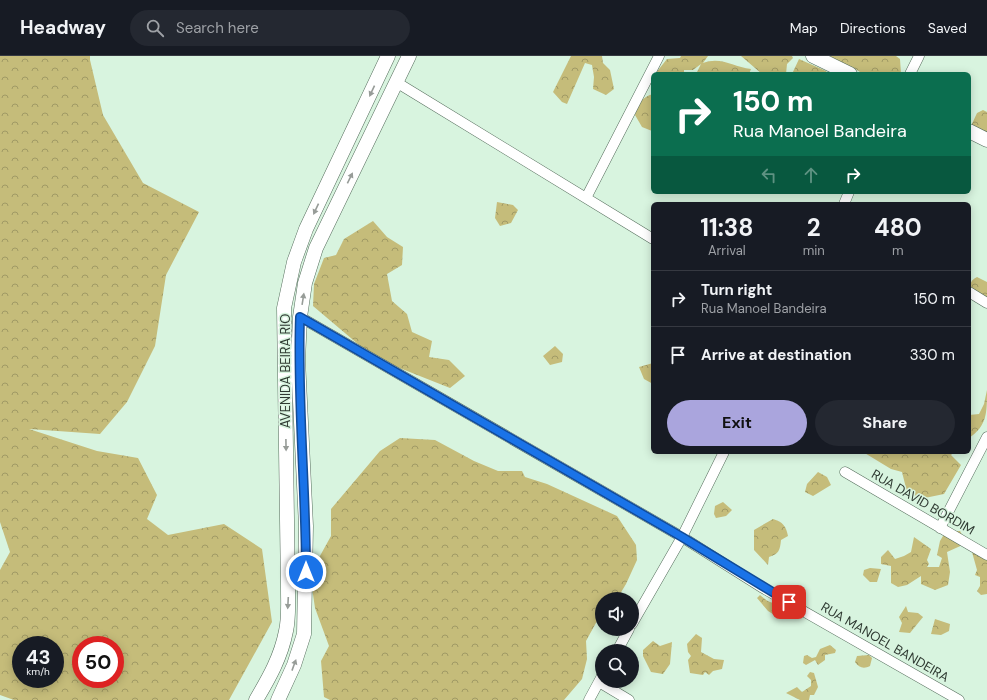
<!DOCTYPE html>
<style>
body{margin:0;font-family:"DM Sans",sans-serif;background:#242831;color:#f1f3f6;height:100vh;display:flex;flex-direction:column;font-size:15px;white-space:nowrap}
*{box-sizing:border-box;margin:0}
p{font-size:13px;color:#9ea1a6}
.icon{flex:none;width:22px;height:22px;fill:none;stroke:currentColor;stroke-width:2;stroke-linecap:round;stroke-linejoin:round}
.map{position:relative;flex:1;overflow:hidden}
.sheet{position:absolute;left:651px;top:146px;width:320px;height:252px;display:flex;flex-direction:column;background:#171b24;border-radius:6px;box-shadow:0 2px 10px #0003}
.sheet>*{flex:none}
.hud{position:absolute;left:651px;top:16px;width:320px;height:122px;border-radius:6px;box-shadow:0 2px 10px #0003;background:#0b6e4f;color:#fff;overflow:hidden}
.buttons{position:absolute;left:595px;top:536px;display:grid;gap:8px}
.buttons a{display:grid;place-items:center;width:44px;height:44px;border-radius:50%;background:#171b24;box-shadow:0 2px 10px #0003;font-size:20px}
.speed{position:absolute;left:12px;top:580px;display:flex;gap:8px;font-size:20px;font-weight:700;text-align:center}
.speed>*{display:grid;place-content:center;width:52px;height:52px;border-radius:50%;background:#171b24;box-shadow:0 2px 10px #0003;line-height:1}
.speed small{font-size:10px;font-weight:400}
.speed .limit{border:6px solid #d22;background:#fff;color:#111}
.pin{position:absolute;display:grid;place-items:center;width:34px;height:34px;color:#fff;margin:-17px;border-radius:8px;box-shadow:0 2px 6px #0006}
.me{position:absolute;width:44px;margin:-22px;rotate:0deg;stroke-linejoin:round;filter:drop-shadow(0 0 3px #0008)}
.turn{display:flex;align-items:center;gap:14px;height:84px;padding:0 16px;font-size:18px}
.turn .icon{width:52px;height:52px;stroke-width:2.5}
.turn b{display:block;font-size:28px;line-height:34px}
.lanes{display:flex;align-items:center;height:38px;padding:0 16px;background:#0003;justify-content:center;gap:20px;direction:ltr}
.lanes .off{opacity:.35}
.eta{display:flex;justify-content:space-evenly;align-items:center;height:68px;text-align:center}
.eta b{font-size:24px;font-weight:700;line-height:28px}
.cta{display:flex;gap:8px;margin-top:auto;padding:8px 16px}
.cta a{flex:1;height:46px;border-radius:24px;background:#aaa5dd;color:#111;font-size:16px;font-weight:700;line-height:46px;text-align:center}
.cta a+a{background:#242831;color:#f1f3f6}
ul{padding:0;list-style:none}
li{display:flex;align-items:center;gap:12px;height:56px;padding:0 16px;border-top:1px solid #363941}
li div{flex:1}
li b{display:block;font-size:15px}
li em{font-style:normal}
header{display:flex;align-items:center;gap:24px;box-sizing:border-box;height:56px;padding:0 20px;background:#171b24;border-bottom:1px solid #363941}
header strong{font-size:19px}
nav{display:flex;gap:22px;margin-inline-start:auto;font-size:14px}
.search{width:280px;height:36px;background:#242831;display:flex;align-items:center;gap:10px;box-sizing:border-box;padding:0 14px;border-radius:22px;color:#9ea1a6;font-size:15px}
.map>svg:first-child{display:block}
</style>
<header>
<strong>Headway</strong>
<div class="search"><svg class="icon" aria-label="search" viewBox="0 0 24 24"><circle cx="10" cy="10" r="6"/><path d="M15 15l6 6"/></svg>Search here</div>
<nav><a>Map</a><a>Directions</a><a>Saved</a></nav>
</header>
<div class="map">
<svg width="987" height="644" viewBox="0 0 987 644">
<defs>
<pattern id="forest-crowns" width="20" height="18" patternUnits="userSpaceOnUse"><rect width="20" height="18" fill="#c5bc7a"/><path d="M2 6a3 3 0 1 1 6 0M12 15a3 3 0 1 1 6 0" fill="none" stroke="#a09a65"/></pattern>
</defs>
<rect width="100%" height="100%" fill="#d8f4df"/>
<path fill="url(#forest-crowns)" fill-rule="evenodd" d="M0 0H90V4L103 59 143 127 199 156 166 219 155 290 127 346 100 378 29 373 97 395 138 402 157 439 147 463 168 479 224 468 262 493 272 566 229 644H14L0 639V514L10 496 0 466ZM21 589H55V623H21ZM81 589H115V623H81Z
M571 0H602L603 7 610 14 614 33 606 39 593 33 594 21 592 9 585 7 567 48 562 46 553 36Z
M681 0H708L703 7C721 0 733 11 751 13L749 18H696L701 8 693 14H684V18L674 17 655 18 667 3 680 2Z
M741 0H792L793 2 787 8 786 18H762Z
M821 0H896L900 3 901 18H863L854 12 823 4Z
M799 3 826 15 828 18H792Z
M653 38V75H652L642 71 635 59C638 48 642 41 653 38Z
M983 54 987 56V78L971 70 977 57Z
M497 146 513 149 518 154 511 167 500 170 495 162Z
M373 165 387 181 403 191 402 209 387 218 392 245 407 258 412 276 432 285 429 301 449 304 465 320 450 332 387 307 365 294 313 250 314 228 324 202 336 199 344 183Z
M977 221 987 226V242L971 234C969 228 971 224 977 221Z
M555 290 563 298 562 306 550 309 543 300Z
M653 307V328L644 323 639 311Z
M987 334C987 357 987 370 969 382V359L979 358 984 348Z
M400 382 435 384 474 405 498 415H522L525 421 547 428 617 460 636 489 637 504 626 528 617 543H602V559L597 565 586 585 587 603 582 623 564 644H330L324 641 321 605 329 590 315 552 310 518 331 480V453L380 395Z
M863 396H954L951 399 961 409 944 438 915 444 908 440 902 416 891 413Z
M818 416 827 421 831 429 813 440 805 436 807 428Z
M723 446 732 454 726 460 716 462 714 458 715 450Z
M773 463C783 466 786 470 788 480L781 484C780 494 779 498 769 501L768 509 754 494V474Z
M946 475H960L967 487 947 496 950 516 948 529 935 534 921 528V520L907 529 898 531 891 527V510L881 508V501L888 494 895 503 904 500 911 496 914 481 931 493 927 504 929 508 927 511H939L942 502 937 499 940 485Z
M978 494 987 499V538L981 539 977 535 980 530V521L975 519 977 514 972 496Z
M870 512 881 513 877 526H870L863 519 864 514Z
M760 539C767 545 772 549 781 546L785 556 781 563 768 555 757 542Z
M906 550 908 556 918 557 923 561 910 577 899 576 902 567 899 561Z
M935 563 950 568 949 575 941 579 931 578Z
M696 578 702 582 701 596 714 603 724 604 722 613 713 615 709 619 705 616 703 619 690 617 688 604 691 600 688 596 687 588Z
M653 585 660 590 672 586 670 608 663 618 651 616 643 600V594Z
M830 589 836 594 835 597 825 599V604L818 609 815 604 806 609 803 607 804 600 807 599 812 602 816 601 820 593Z
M869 599 872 602 870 610C864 613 859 612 855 606L857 600Z
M810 616 814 617 818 631 814 639H810L809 644H800L786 637 797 631 802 636 811 630V624L807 620Z"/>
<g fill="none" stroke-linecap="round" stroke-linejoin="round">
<defs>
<path id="street" d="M910 18 919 0
M396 26 653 183
M586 142 659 0
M844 148 849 136
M969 236 987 247
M300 261 682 481 763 532 959 644
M845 416 987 499
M940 472 987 381
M632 568 682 481 724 396
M617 595 629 573
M599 626 629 644
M589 644 602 620"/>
<path id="secondary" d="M813 0 850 18
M969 75 987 84
M256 644C269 622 281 601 286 575 289 562 288 548 288 534L284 252 294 206 306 173 388 0
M278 644 294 609 304 578 306 470 298 304 300 261 305 227 316 192 409 0"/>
</defs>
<use href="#street" stroke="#546c5b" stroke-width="11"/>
<use href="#secondary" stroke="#546c5b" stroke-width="15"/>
<use href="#street" stroke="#fff" stroke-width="10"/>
<use href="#secondary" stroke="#fff" stroke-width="14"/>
</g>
<defs><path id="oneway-solid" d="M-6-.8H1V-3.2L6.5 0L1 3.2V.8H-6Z"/></defs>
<g fill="#979c98">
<use href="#oneway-solid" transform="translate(372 35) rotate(115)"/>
<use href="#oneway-solid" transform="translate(350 122) rotate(-64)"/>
<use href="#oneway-solid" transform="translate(316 153) rotate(115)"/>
<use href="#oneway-solid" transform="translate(303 243) rotate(-81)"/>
<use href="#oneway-solid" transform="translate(286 389) rotate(89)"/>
<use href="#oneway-solid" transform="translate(288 547) rotate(93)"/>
<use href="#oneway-solid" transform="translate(294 609) rotate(-70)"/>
</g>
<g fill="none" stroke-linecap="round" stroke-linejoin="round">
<defs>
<path id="route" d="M306 516C306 431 297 346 300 261L682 481 789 546"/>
</defs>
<use href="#route" stroke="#114b97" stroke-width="10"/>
<use href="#route" stroke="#1a73e8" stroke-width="7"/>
</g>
<g text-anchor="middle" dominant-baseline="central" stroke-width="3" stroke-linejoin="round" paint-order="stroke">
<g font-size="13" fill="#2f3a32" stroke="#d8f4df">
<text transform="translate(285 315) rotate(-90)">AVENIDA BEIRA RIO</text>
<text transform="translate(923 446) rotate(30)">RUA DAVID BORDIM</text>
<text transform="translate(885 586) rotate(30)">RUA MANOEL BANDEIRA</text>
</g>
</g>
</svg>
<div class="buttons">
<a><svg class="icon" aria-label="sound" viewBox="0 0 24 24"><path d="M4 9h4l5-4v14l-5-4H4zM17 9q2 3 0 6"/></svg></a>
<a><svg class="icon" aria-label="search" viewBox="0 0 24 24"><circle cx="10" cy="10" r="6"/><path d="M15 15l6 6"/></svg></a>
</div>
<div class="speed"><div>43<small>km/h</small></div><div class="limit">50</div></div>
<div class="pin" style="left:789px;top:546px;background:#d93025"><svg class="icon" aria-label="arrive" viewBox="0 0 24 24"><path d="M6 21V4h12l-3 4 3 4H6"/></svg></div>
<svg class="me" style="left:306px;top:516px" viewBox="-20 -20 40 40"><circle r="17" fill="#1a73e8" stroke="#fff" stroke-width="3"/><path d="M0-11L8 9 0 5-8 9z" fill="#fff"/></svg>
<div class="hud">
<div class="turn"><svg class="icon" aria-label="right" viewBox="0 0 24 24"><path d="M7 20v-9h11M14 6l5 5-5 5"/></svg><div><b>150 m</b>Rua Manoel Bandeira</div></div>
<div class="lanes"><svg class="icon off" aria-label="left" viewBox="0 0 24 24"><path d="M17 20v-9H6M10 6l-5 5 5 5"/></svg><svg class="icon off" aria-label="ahead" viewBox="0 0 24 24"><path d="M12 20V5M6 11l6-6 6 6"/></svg><svg class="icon" aria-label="right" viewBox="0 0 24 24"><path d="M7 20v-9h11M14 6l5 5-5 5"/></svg></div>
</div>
<section class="sheet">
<div class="eta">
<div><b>11:38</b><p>Arrival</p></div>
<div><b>2</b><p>min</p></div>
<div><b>480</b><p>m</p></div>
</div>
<ul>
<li><svg class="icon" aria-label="right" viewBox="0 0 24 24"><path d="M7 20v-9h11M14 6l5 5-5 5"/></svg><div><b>Turn right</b><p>Rua Manoel Bandeira</p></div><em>150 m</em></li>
<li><svg class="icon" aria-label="arrive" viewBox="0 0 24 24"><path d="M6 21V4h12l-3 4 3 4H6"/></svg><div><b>Arrive at destination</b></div><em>330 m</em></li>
</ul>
<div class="cta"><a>Exit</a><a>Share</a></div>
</section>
</div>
